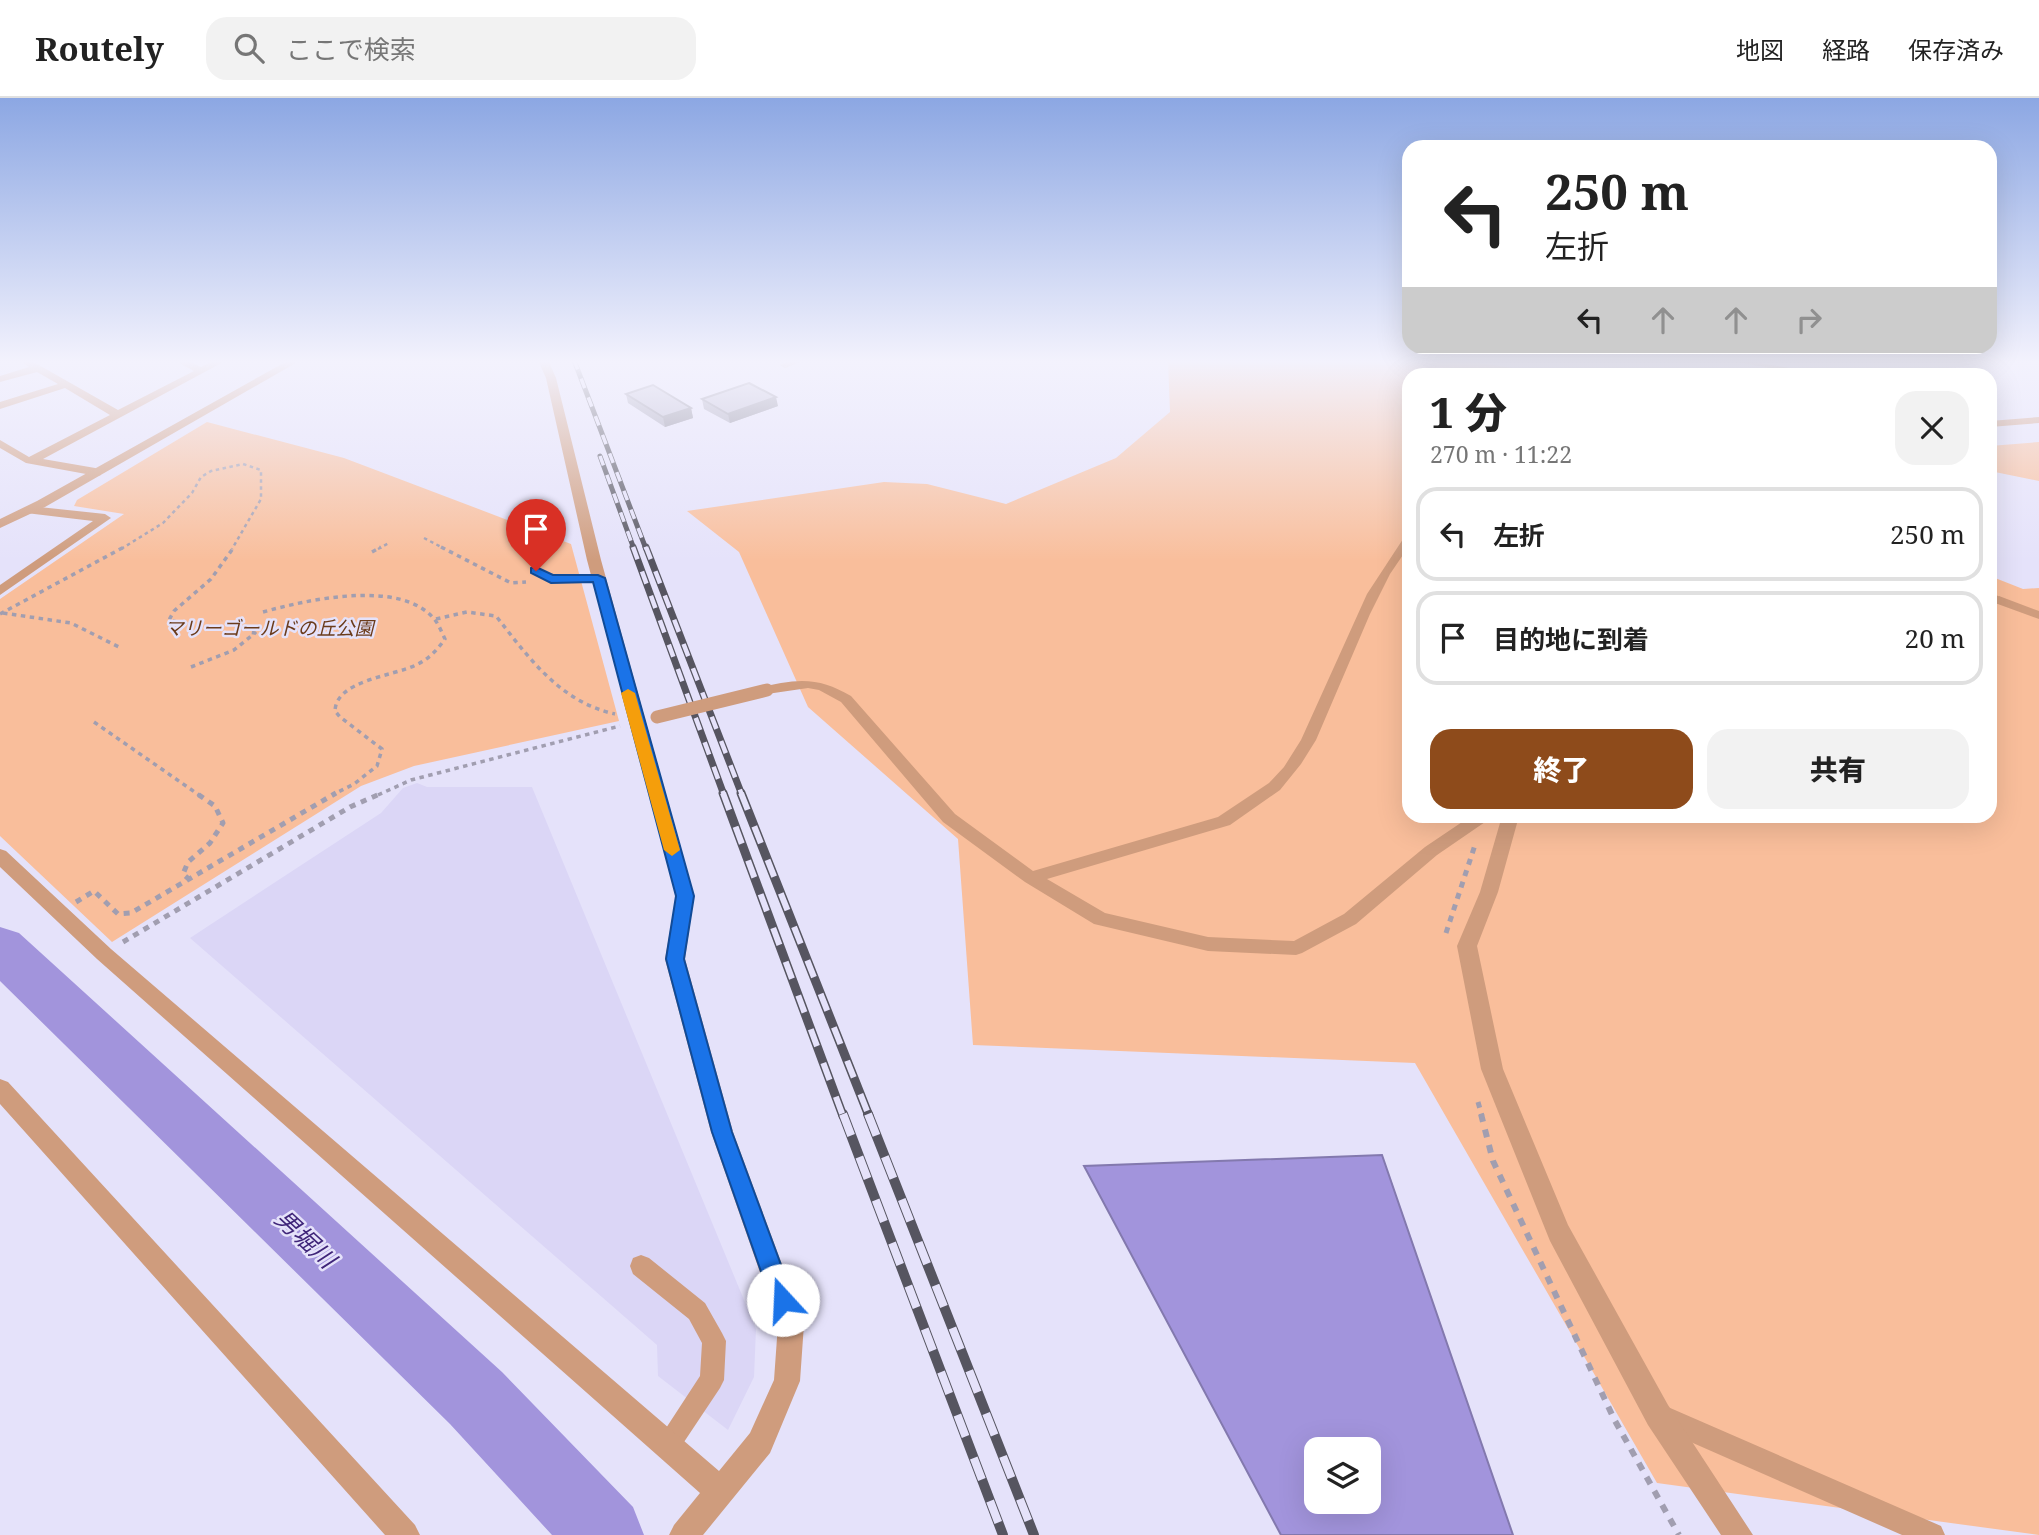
<!DOCTYPE html>
<html lang="ja">
<meta charset="utf-8">
<style>
body{margin:0;font-family:"Noto Serif","Noto Sans JP",serif;background:#f2f2f2;color:#222;height:100vh;display:flex;flex-direction:column;font-size:26px;white-space:nowrap}
*{box-sizing:border-box;margin:0}
p{font-size:23px;color:#767676}
.icon{flex:none;width:38px;height:38px;fill:none;stroke:currentColor;stroke-width:2;stroke-linecap:round;stroke-linejoin:round}
.map{position:relative;flex:1;overflow:hidden}
.panel{position:absolute;left:1402px;top:270px;width:595px;height:455px;display:flex;flex-direction:column;background:#fff;border-radius:21px;box-shadow:0 7px 28px #0002}
.panel>*{flex:none}
.top-card{position:absolute;left:1402px;top:42px;width:595px;height:214px;border-radius:21px;box-shadow:0 7px 28px #0002;background:#fff;color:#222;overflow:hidden}
.controls{position:absolute;left:1304px;top:1339px;display:grid;gap:14px}
.controls a{display:grid;place-items:center;width:77px;height:77px;border-radius:14px;background:#fff;box-shadow:0 7px 28px #0002;font-size:35px}
.pin{position:absolute;display:grid;place-items:center;width:60px;height:60px;color:#fff;margin:-72px -30px;border-radius:50% 50% 50% 0;rotate:-45deg;box-shadow:0 0 7px #0007}
.pin .icon{rotate:45deg}
.me{position:absolute;width:77px;margin:-38px;rotate:340deg;stroke-linejoin:round;filter:drop-shadow(0 0 5px #0008)}
.turn{display:flex;align-items:center;gap:24px;height:147px;padding:0 28px;font-size:32px}
.turn .icon{width:91px;height:91px;stroke-width:2.5}
.turn b{display:block;font-size:49px;line-height:60px}
.lanes{display:flex;align-items:center;height:66px;padding:0 28px;background:#0003;justify-content:center;gap:35px;direction:ltr}
.lanes .off{opacity:.35}
.round{display:grid;place-items:center;flex:none;width:74px;height:74px;border-radius:21px;background:#f2f2f2}
.headline{display:flex;align-items:center;justify-content:space-between;height:119px;padding:0 28px}
h1{font-size:42px;font-weight:800;line-height:52px}
.action{display:flex;gap:14px;margin-top:auto;padding:14px 28px}
.action a{flex:1;height:80px;border-radius:21px;background:#8e4b1b;color:#fff;font-size:28px;font-weight:800;line-height:80px;text-align:center}
.action a+a{background:#f2f2f2;color:#222}
ul{padding:0;list-style:none}
li{display:flex;align-items:center;gap:21px;height:94px;margin:0 14px 10px;padding:0 14px;border:4px solid #e0e0e0;border-radius:21px}
li div{flex:1}
li b{display:block;font-size:26px}
li em{font-style:normal}
header{display:flex;align-items:center;gap:42px;box-sizing:border-box;height:98px;padding:0 35px;background:#fff;border-bottom:2px solid #e0e0e0}
header strong{font-size:33px}
nav{display:flex;gap:38px;margin-inline-start:auto;font-size:24px}
.search{width:490px;height:63px;background:#f2f2f2;display:flex;align-items:center;gap:18px;box-sizing:border-box;padding:0 24px;border-radius:21px;color:#767676;font-size:26px}
.map>svg:first-child{display:block}
</style>
<header>
<strong>Routely</strong>
<div class="search"><svg class="icon" aria-label="search" viewBox="0 0 24 24"><circle cx="10" cy="10" r="6"/><path d="M15 15l6 6"/></svg>ここで検索</div>
<nav><a>地図</a><a>経路</a><a>保存済み</a></nav>
</header>
<div class="map">
<svg width="2039" height="1437" viewBox="0 0 2039 1437">
<rect width="100%" height="100%" fill="#e5e2fa"/>
<path fill="#dbd6f6" d="M417 685 427 689H532L756 1231 754 1279 728 1332 658 1278 657 1247 190 840 381 715 403 690Z"/>
<path fill="#f9be9b" d="M1168 262H1460L1553 276H1409V718H1990V478L2023 491 2039 490V1437L1657 1385 1415 965 973 947 958 741 808 609 739 454 687 413 884 384 927 386 1006 406 1116 360 1170 314Z
M207 324 344 360 571 446 619 623 414 668 361 688 112 844 0 738V501L124 416 74 408 77 402Z
M2039 344V383L1990 373V348Z"/>
<path fill="#a294dc" stroke="#8379ae" stroke-width="2" fill-rule="evenodd" d="M1382 1057 1513 1437H1281L1084 1068ZM1316 1351H1368V1404H1316Z"/>
<g fill="none" stroke-linecap="round" stroke-linejoin="round">
<path fill="#a294dc" fill-rule="evenodd" d="M0 829 19 835 502 1274 633 1409 644 1437H552L450 1326 0 883Z"/>
<path stroke="#a19eb0" stroke-width="2.5" stroke-dasharray="3.5 3.5" stroke-linecap="butt" d="M424 440 445 451
M121 451 163 425 192 395 201 379 211 373 243 366 261 372V401L232 451
M378 451 389 445"/>
<path stroke="#a19eb0" stroke-width="3.5" stroke-dasharray="4.5 4.5" stroke-linecap="butt" d="M441 449 511 485 526 484
M372 454 381 449
M263 514C306 502 402 480 435 522 439 527 442 535 445 541 437 552 429 561 416 567 394 578 336 582 335 613L340 619 382 651 377 668 354 686 332 697
M3 515 71 525 119 549
M0 516 124 449
M436 521 467 514 496 518C529 560 560 604 615 616
M177 524 169 522 174 513 211 481 234 449
M191 569 234 552 255 535 248 534
M94 624 199 697
M378 697 411 682 620 628"/>
<path stroke="#a19eb0" stroke-width="5" stroke-dasharray="6 6" stroke-linecap="butt" d="M190 782 183 776 188 764 210 745 223 725 215 708 196 695
M76 804 94 793 118 816 131 815 336 695
M1446 835 1475 747
M123 844 350 709 382 695
M1478 1004 1482 1018"/>
<path stroke="#a19eb0" stroke-width="6" stroke-dasharray="8 8" stroke-linecap="butt" d="M1481 1016 1493 1063 1614 1321 1679 1437"/>
<path fill="#cf9c7d" fill-rule="evenodd" d="M793 262H806L785 270 780 267Z
M1409 262H1421L1455 276H1443Z
M1725 262H1744L1823 276H1804Z
M2039 319V325L1990 329V323Z
M1409 437V448L1390 476 1370 516 1316 642 1301 666 1280 692 1230 727 1047 781 1105 815 1208 839 1294 843 1344 816 1425 749 1471 718H1490L1488 722 1437 757 1356 826 1302 855 1296 857 1208 853 1094 826 1025 784 943 724 841 604 819 592 808 590 767 596 760 592C766 587 773 587 781 585 809 580 827 584 851 598L955 716 1033 773 1218 719 1269 685 1284 669 1301 642 1367 496 1405 438Z
M536 469 553 477 598 476 604 480 598 484 551 485 532 476V470Z
M1999 498 2039 513V521L1995 505 1993 502Z
M641 1157 649 1160 705 1205 722 1235 726 1243 724 1282 720 1290 676 1356 667 1359 658 1356 655 1347 700 1278 702 1245 689 1221 633 1176 630 1168 633 1160Z
M1661 1306 1941 1428 1945 1437H1902L1652 1327 1649 1318 1652 1309Z"/>
<path fill="#cf9c7d" fill-rule="evenodd" d="M19 262H30L118 312 194 273 174 262H186L201 269 215 262H227L43 361 101 371V377L97 378 26 365 0 350V342L29 359 110 317 65 290 0 311V304L58 286 37 274 0 284V278L29 269Z
M538 262H548L556 280 601 462 694 798 685 861 733 1034 804 1226 800 1283 770 1355 703 1437H669L674 1427 700 1395 97 861 0 769V751L6 753 111 851 719 1373 750 1335 774 1282 778 1226 711 1034 665 861 676 798 587 462 546 280Z
M30 408 105 416 111 420 0 497V487L93 423 26 415 24 412Z
M1990 494 2006 502 1999 506 1990 503Z
M1502 718H1519L1498 794 1477 848 1503 971 1568 1127 1668 1307 1753 1437H1721L1648 1327 1550 1143 1481 971 1457 848 1480 794Z
M0 981 8 984 415 1427 420 1437H385L0 1006Z"/>
<path fill="#cf9c7d" fill-rule="evenodd" d="M289 262H301L45 409 0 430V421L37 403Z"/>
<defs>
<path id="rail-far3" d="M574 262 646 451
M600 358 634 451"/>
<path id="rail-far2" d="M633 449 724 697
M646 449 742 697"/>
<path id="rail-far1" d="M723 695 843 1018
M741 695 869 1018"/>
<path id="rail" d="M843 1016 1003 1437
M868 1016 1034 1437"/>
</defs>
<use href="#rail-far3" stroke="#565560" stroke-width="5"/>
<use href="#rail-far2" stroke="#565560" stroke-width="7"/>
<use href="#rail-far1" stroke="#565560" stroke-width="9"/>
<use href="#rail" stroke="#565560" stroke-width="10"/>
<use href="#rail-far3" stroke="#e5e2fa" stroke-width="3.5" stroke-dasharray="10" stroke-linecap="butt"/>
<use href="#rail-far2" stroke="#e5e2fa" stroke-width="4.5" stroke-dasharray="13" stroke-linecap="butt"/>
<use href="#rail-far1" stroke="#e5e2fa" stroke-width="6" stroke-dasharray="18" stroke-linecap="butt"/>
<use href="#rail" stroke="#e5e2fa" stroke-width="8" stroke-dasharray="23" stroke-linecap="butt"/>
<path stroke="#cf9c7d" stroke-width="13" d="M657 619 767 592"/>
</g>
<path fill="#9d9baf" d="M626 296 691 310 693 320 665 329 628 305Z
M702 301 778 308 730 325 704 311Z"/>
<path fill="#807e8e" d="M776 299 778 308 730 325 728 316Z
M691 310 693 320 665 329 663 319Z"/>
<path fill="#b7b4cb" stroke="#807e8e" stroke-width="2" d="M749 285 776 299 728 316 702 301Z
M653 287 691 310 663 319 626 296Z"/>
<linearGradient id="sky" x2="0" y2="1"><stop stop-color="#8ca7e3"/><stop offset="0.57" stop-color="#f3f2fd"/><stop offset="1" stop-color="#f3f2fd" stop-opacity="0"/></linearGradient>
<rect width="2039" height="463" fill="url(#sky)"/>
<path fill="#1a73e8" stroke="#114b97" stroke-width="2" d="M536 469 553 477H598L605 480 694 798 684 861 732 1034 794 1202 791 1210 783 1213 775 1210 771 1202 712 1034 666 861 676 798 593 484 551 485 531 475V470Z"/>
<path fill="#f59e0b" d="M628 591 635 595 680 752 672 758 664 752 621 595Z"/>
<g text-anchor="middle" dominant-baseline="central" stroke-width="5" stroke-linejoin="round" paint-order="stroke">
<g font-size="19" font-style="italic" fill="#6b3b1b" stroke="#e5e2fa">
<text x="269" y="530">マリーゴールドの丘公園</text>
</g>
<g font-size="24" font-style="italic" fill="#3f2579" stroke="#e5e2fa">
<text transform="translate(306 1140) rotate(43)">男堀川</text>
</g>
</g>
</svg>
<div class="controls">
<a><svg class="icon" aria-label="layers" viewBox="0 0 24 24"><path d="M12 4l9 5-9 5-9-5zM3 14l9 5 9-5"/></svg></a>
</div>
<div class="pin" style="left:536px;top:473px;background:#d93025"><svg class="icon" aria-label="arrive" viewBox="0 0 24 24"><path d="M6 21V4h12l-3 4 3 4H6"/></svg></div>
<svg class="me" style="left:783px;top:1202px" viewBox="-20 -20 40 40"><circle r="19" fill="#fff"/><path d="M0-13L10 11 0 6-10 11z" fill="#1a73e8"/></svg>
<div class="top-card">
<div class="turn"><svg class="icon" aria-label="left" viewBox="0 0 24 24"><path d="M17 20v-9H6M10 6l-5 5 5 5"/></svg><div><b>250 m</b>左折</div></div>
<div class="lanes"><svg class="icon" aria-label="left" viewBox="0 0 24 24"><path d="M17 20v-9H6M10 6l-5 5 5 5"/></svg><svg class="icon off" aria-label="ahead" viewBox="0 0 24 24"><path d="M12 20V5M6 11l6-6 6 6"/></svg><svg class="icon off" aria-label="ahead" viewBox="0 0 24 24"><path d="M12 20V5M6 11l6-6 6 6"/></svg><svg class="icon off" aria-label="right" viewBox="0 0 24 24"><path d="M7 20v-9h11M14 6l5 5-5 5"/></svg></div>
</div>
<section class="panel">
<div class="headline"><div><h1>1 分</h1><p>270 m · 11:22</p></div><a class="round"><svg class="icon" aria-label="close" viewBox="0 0 24 24"><path d="M6 6l12 12M18 6L6 18"/></svg></a></div>
<ul>
<li><svg class="icon" aria-label="left" viewBox="0 0 24 24"><path d="M17 20v-9H6M10 6l-5 5 5 5"/></svg><div><b>左折</b></div><em>250 m</em></li>
<li><svg class="icon" aria-label="arrive" viewBox="0 0 24 24"><path d="M6 21V4h12l-3 4 3 4H6"/></svg><div><b>目的地に到着</b></div><em>20 m</em></li>
</ul>
<div class="action"><a>終了</a><a>共有</a></div>
</section>
</div>
